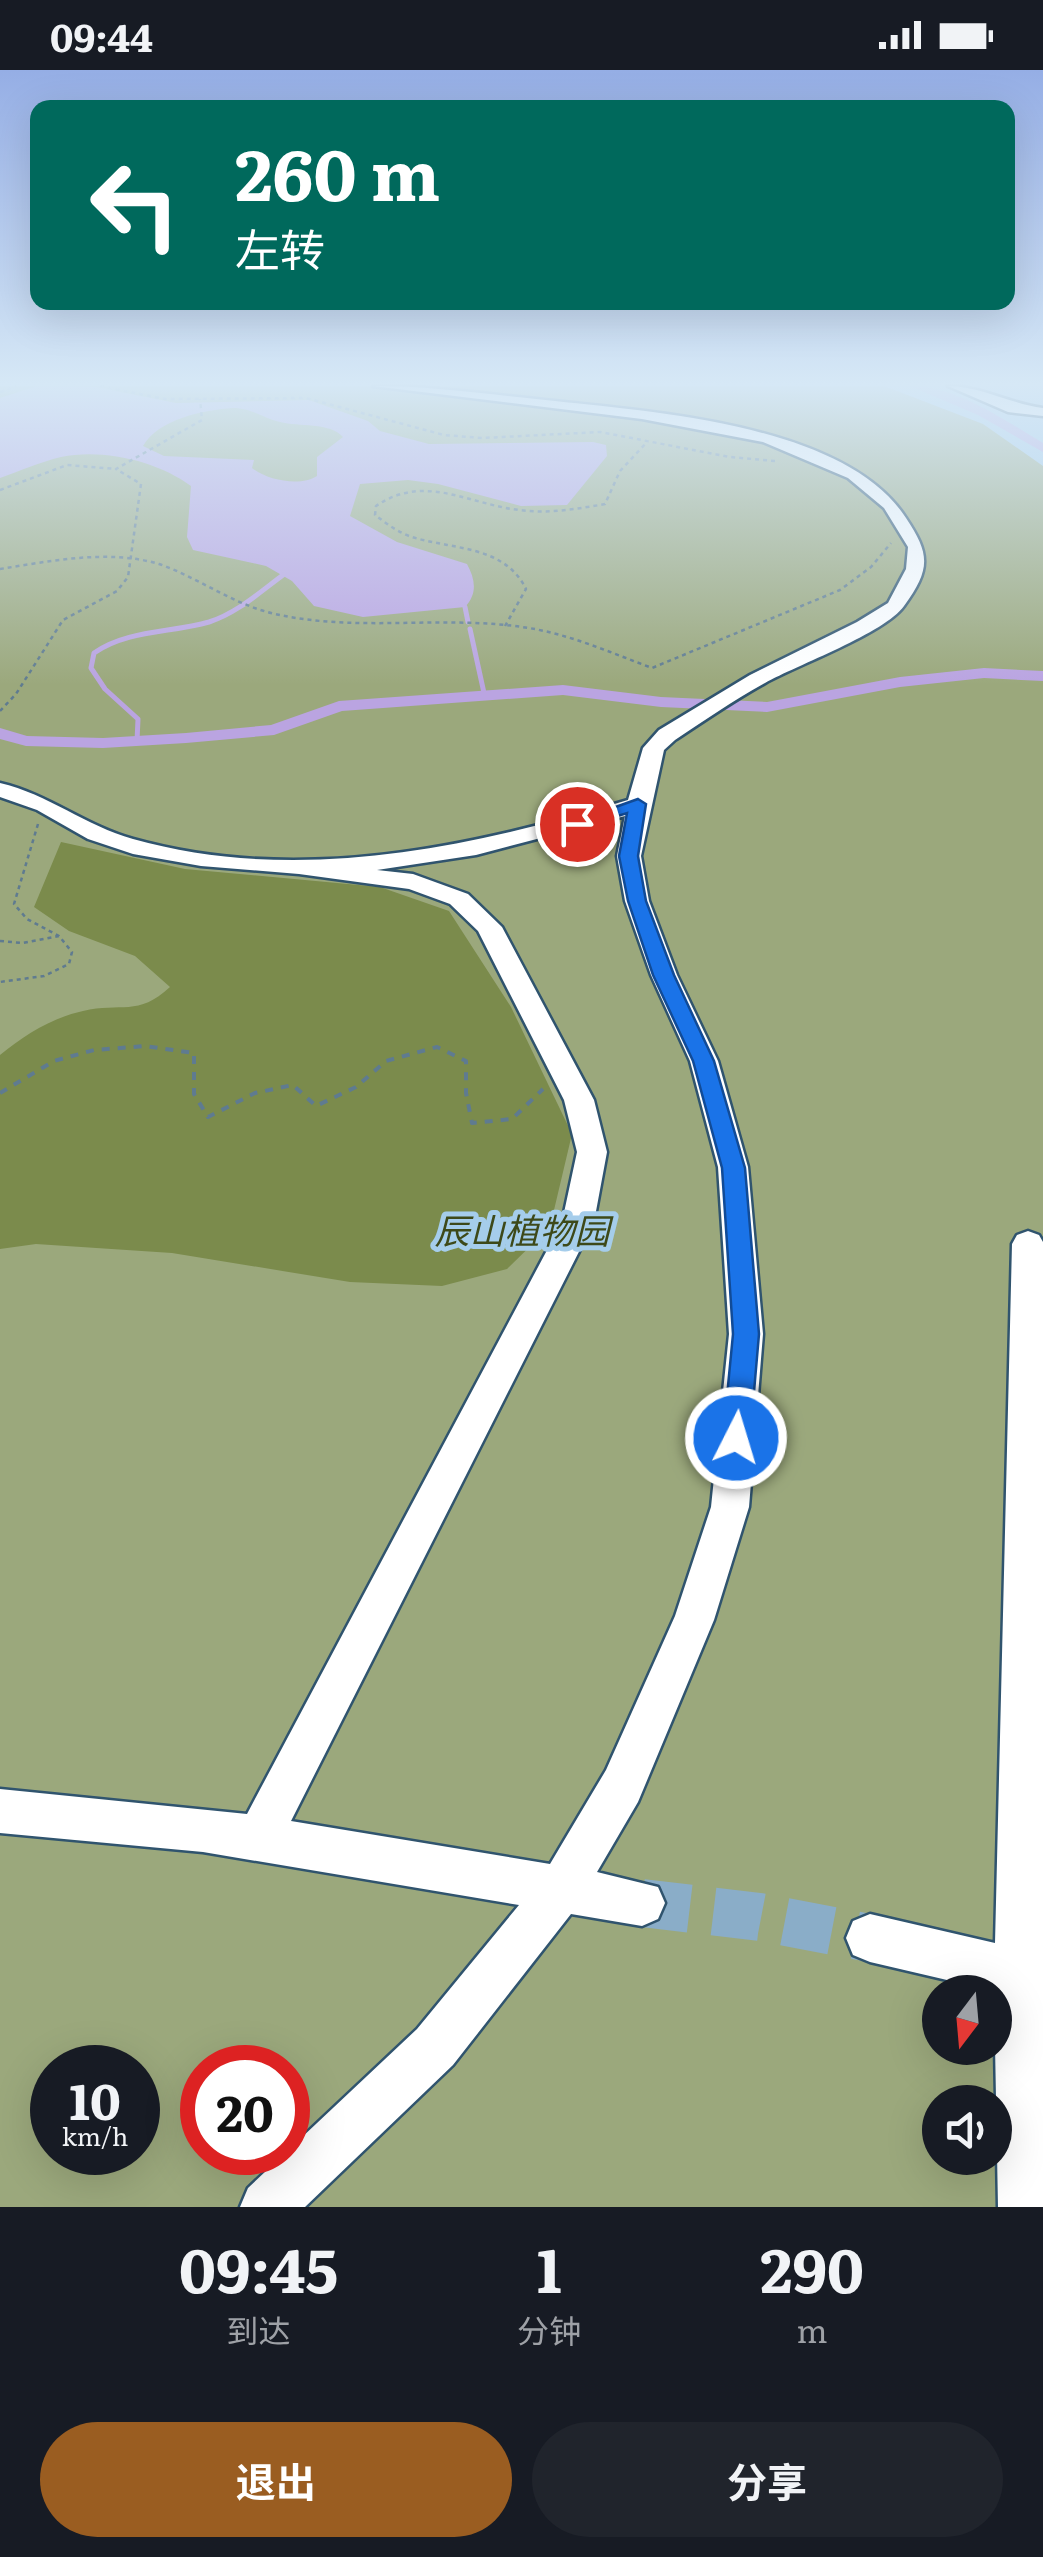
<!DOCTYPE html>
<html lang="zh">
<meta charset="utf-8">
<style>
body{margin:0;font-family:Literata,"Noto Sans SC",serif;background:#20242c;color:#f1f3f6;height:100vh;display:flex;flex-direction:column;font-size:38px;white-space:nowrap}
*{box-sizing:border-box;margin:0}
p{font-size:32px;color:#9ea1a6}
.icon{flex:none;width:55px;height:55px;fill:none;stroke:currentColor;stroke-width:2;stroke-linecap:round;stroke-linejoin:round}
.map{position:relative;height:2137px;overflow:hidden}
.details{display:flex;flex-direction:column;background:#171b24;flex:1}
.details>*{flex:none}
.banner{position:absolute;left:30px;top:30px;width:985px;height:210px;border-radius:20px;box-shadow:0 10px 40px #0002;background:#00695c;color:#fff;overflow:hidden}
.needle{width:65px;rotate:196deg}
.fabs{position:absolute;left:922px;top:1905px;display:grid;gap:20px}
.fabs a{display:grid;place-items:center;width:90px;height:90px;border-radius:50%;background:#171b24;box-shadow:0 10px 40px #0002;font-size:50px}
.speed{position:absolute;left:30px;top:1975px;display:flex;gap:20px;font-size:50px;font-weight:700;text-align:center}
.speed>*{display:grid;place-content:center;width:130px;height:130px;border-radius:50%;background:#171b24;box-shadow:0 10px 40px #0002;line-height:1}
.speed small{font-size:25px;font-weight:400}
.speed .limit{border:15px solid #d22;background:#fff;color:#111}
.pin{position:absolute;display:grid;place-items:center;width:85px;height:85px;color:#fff;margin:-42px;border:5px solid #fff;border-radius:50%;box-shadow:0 2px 10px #0007}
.me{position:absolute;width:110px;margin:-55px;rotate:5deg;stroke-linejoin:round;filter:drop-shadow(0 0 8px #0008)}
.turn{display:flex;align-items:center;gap:35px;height:210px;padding:0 40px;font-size:45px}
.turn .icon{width:130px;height:130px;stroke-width:2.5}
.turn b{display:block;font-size:70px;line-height:85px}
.eta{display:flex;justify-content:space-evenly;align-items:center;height:170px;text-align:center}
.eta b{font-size:60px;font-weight:700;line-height:70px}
.button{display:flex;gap:20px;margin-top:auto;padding:20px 40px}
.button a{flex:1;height:115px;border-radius:60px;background:#9a5d21;color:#fff;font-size:40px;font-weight:700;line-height:115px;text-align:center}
.button a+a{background:#20242c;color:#f1f3f6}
.status{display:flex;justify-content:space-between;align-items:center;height:70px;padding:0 50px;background:#171b24;direction:ltr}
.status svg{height:28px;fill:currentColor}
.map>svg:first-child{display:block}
</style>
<div class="status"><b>09:44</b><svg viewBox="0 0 49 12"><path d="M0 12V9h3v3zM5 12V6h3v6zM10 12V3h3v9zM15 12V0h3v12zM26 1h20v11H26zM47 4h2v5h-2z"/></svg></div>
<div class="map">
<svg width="1043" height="2137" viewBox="0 0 1043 2137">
<rect width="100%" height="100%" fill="#a5cdeb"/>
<path fill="#9ba87c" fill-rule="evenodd" d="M0 316H884L983 354 1043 396V2137H0ZM940 1922H995V1978H940ZM52 1998H138V2082H52ZM202 1998H288V2082H202ZM940 2032H995V2088H940Z"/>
<path fill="#7b8b4c" d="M61 772 185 799 380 817 449 841 511 937 572 1064 550 1157 507 1199 442 1216 350 1212 172 1183 36 1174 0 1179V985C25 965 51 948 83 941 121 932 138 947 170 917L135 886 69 861 34 837Z"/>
<path fill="#baa4e1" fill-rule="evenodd" d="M37 316 96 317 176 333 309 330 368 351 380 361 429 374 593 372 606 375 607 386 567 435 521 436 438 414 408 410 360 414 350 446 397 472 467 494C475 509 478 523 465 537L363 547 314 536 292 511 266 496 193 480 187 467 191 416C158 391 102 378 61 387 40 392 20 401 0 408V328ZM233 338C252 338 262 348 280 352 299 357 330 352 343 367L317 387V406C300 417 267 410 252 398L254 390 164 386 143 376C158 349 204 340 233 338Z"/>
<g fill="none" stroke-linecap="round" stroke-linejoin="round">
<path stroke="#baa4e1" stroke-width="5" d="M465 537 468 552
M470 559 484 623
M137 671 138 649 105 619 91 598 94 583C127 560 170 563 209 552 237 543 260 522 283 505"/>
<path fill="#baa4e1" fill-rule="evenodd" d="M910 316C957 316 1004 350 1043 373V382L978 345Z
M984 598 1043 601V611L984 608 900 617 767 642 661 637 563 625 342 641 274 665 186 673 103 678 26 676 0 669V658L27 666 103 668 186 663 271 655 339 631 563 615 661 627 767 632 900 607Z"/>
<path stroke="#8aadc8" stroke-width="48" stroke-dasharray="48 24" stroke-linecap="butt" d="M642 1833 760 1847 870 1868"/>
<defs>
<path id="minor" d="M373 316C434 316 495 325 555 331 656 342 846 355 906 448 930 484 931 499 904 536 885 563 797 595 765 613 734 630 704 651 675 670L664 680 641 786 649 831 677 905 718 991 748 1097 763 1264 749 1437 714 1550 638 1732 597 1802 658 1817 665 1833 658 1849 642 1856 571 1844 453 1995 305 2137H240L248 2118 417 1959 519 1835 203 1782 0 1763V1719L247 1744 562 1152 577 1082 564 1030 478 861 450 834 409 819 299 804 201 796 133 784 88 769 37 740 0 727V713C48 724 86 756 133 769 297 815 469 778 628 730L643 678 659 660 750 605 857 552 888 533 906 499 908 477 884 438 848 408 763 372 642 349ZM625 746 617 786 625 831 651 905 690 991 718 1097 729 1264 711 1437 675 1546 606 1700 550 1794 291 1751 594 1152 607 1082 594 1030 502 857 468 824 413 804 377 800 476 785Z
M948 316C981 316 1010 334 1043 338V346L1008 342Z
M1028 1161 1039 1165 1043 1172V2137H998L994 1921 870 1892 853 1885 846 1868 853 1851 870 1844 995 1873 1012 1174 1017 1165Z"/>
</defs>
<use href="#minor" stroke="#30546e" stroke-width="5"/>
<path stroke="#5f7b90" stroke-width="2.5" stroke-dasharray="4 4" stroke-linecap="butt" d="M100 316 165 329 306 328 444 365 482 368 600 362 730 387 775 391
M0 322 16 316
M0 420 67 395 116 399
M0 499C50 491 109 479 159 494 197 507 231 533 271 543 353 563 439 545 522 557 567 563 609 582 652 598L840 520 871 497 891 473
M505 556 526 519C504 474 450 480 409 466 396 461 386 453 375 445L376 436C424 403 468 434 519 440 548 444 577 439 605 434L620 401 648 371
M0 641 16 624 63 550 117 521 128 507 141 414 116 399 202 350 200 329
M38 754 14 834 27 849 59 866
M0 871 23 873 59 866 72 882 69 894 44 906 0 912"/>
<path stroke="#5f7b90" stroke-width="4" stroke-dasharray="8 8" stroke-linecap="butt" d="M0 1023 54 991 94 980 145 976 194 983V1024L208 1047 255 1023 293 1015 316 1036 356 1017 386 991 437 977 466 991V1023L472 1053 512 1049 543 1019"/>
<use href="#minor" fill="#fff" fill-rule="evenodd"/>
</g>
<linearGradient id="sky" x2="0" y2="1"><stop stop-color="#95aee5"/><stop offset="0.51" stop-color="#d6e8f6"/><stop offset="1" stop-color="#d6e8f6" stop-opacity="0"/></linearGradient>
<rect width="1043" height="615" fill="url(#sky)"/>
<path fill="#1a73e8" stroke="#114b97" stroke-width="2.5" d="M638 729 646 734 638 786 646 831 674 905 714 991 745 1098 759 1264 750 1368 746 1376 736 1380 727 1376 723 1368 733 1264 722 1098 693 991 653 905 628 831 619 786 627 743 577 759 568 754Z"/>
<g text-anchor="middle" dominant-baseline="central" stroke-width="10" stroke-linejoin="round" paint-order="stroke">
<g font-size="35" font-style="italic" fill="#3d4919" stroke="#a5cdeb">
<text x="522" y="1159">辰山植物园</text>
</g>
</g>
</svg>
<div class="fabs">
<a><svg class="needle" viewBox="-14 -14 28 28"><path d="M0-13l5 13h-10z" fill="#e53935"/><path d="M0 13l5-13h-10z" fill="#9ea1a6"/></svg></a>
<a><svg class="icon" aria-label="sound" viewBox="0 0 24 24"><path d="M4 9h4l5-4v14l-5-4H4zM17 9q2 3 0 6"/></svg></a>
</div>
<div class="speed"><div>10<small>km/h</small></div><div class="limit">20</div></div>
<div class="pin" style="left:577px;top:754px;background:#d93025"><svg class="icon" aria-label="arrive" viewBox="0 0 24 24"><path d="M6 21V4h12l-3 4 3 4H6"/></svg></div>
<svg class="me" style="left:736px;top:1368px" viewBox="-20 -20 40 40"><circle r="17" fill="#1a73e8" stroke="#fff" stroke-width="3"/><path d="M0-11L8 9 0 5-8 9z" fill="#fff"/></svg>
<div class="banner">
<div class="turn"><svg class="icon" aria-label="left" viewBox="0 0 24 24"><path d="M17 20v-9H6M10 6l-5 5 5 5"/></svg><div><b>260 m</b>左转</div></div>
</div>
</div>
<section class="details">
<div class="eta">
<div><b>09:45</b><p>到达</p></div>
<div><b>1</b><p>分钟</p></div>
<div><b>290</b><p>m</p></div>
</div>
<div class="button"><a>退出</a><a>分享</a></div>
</section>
